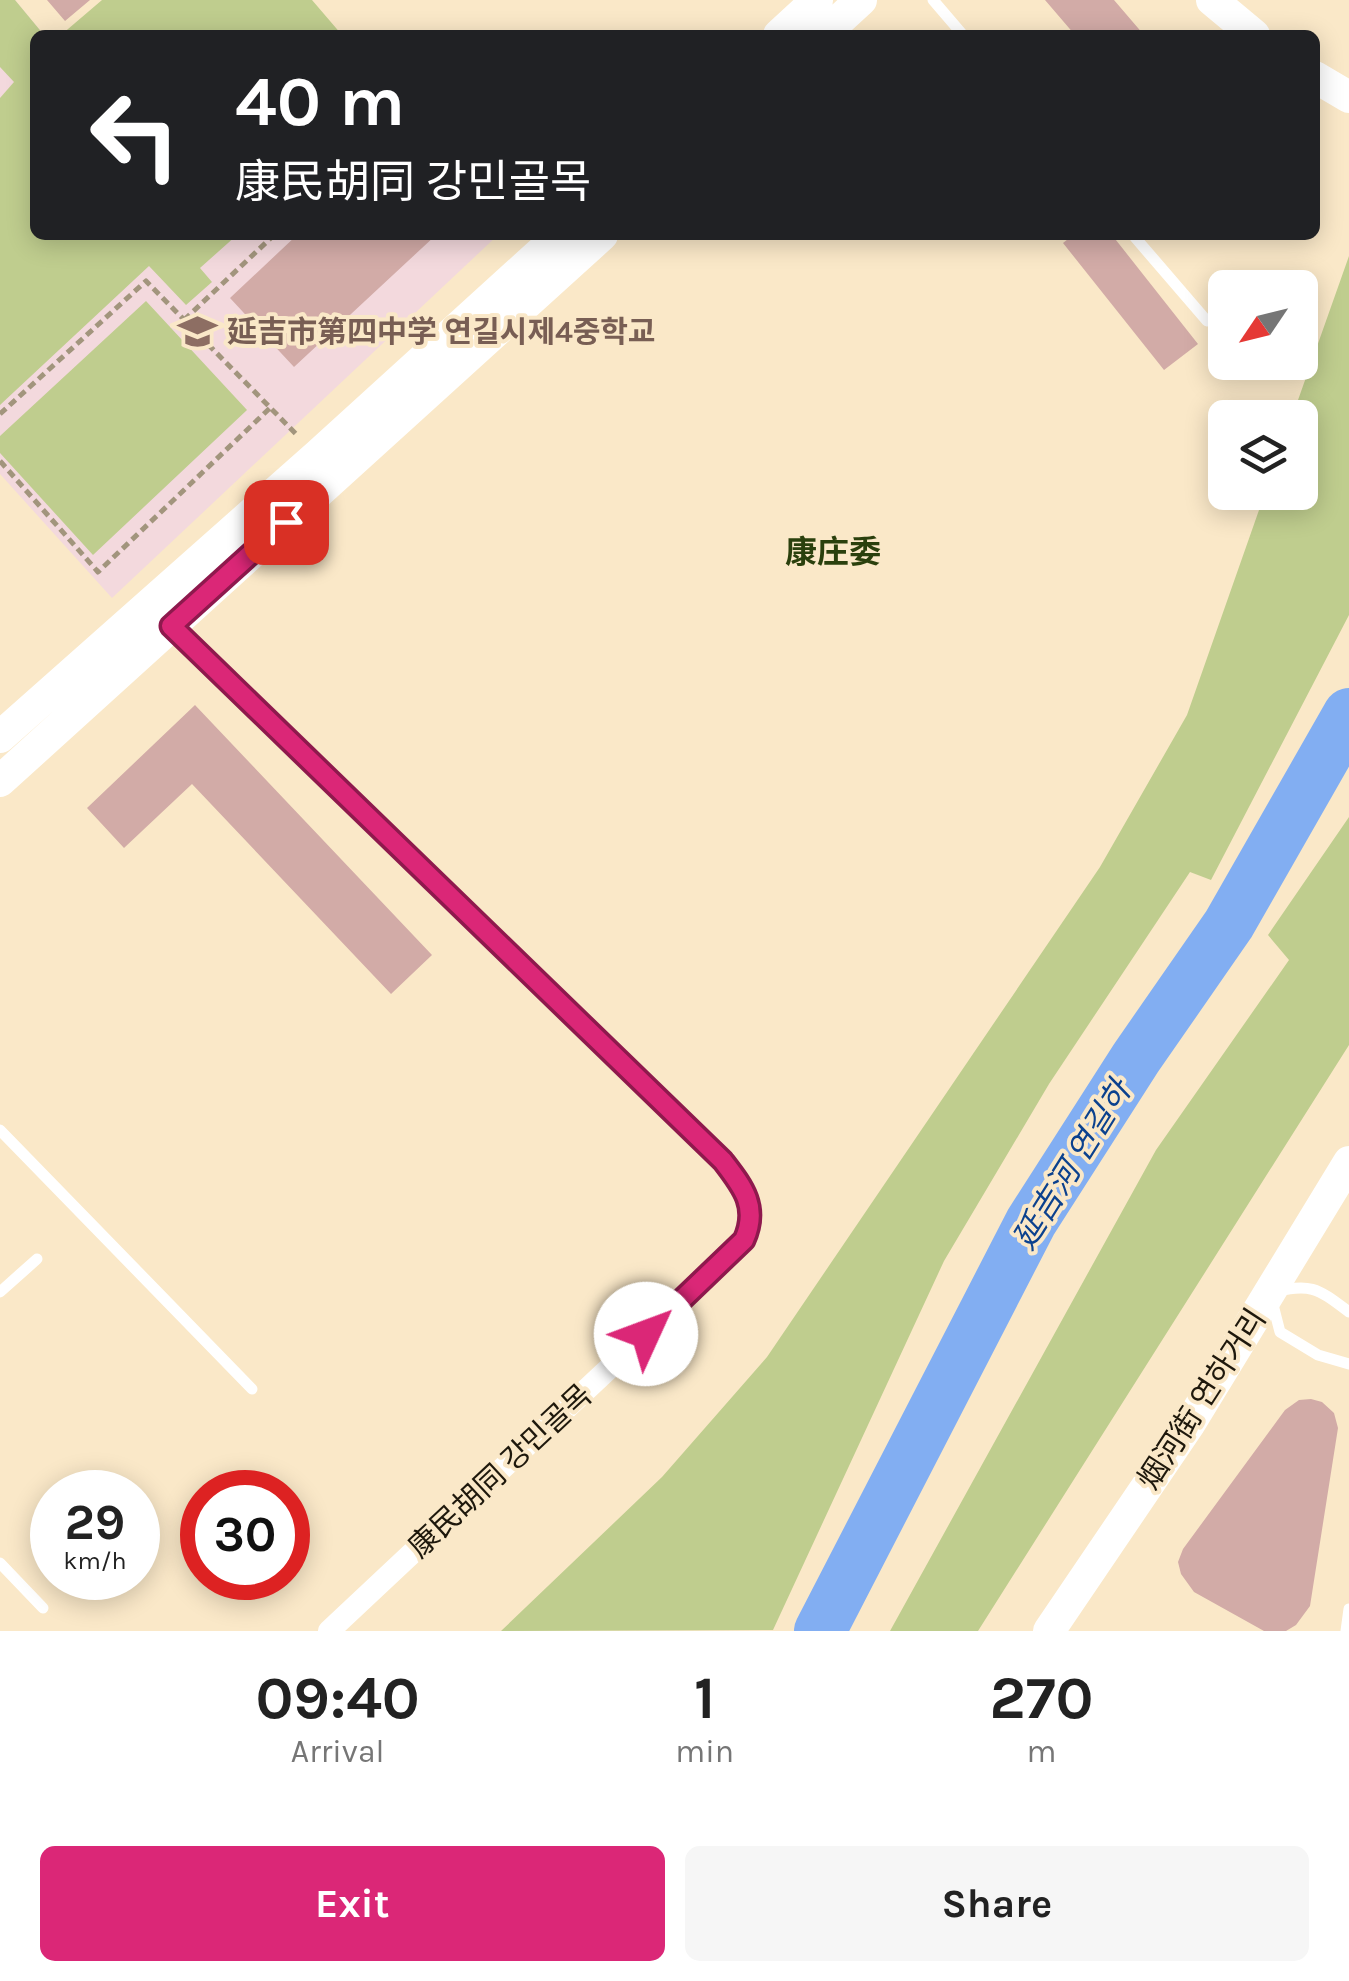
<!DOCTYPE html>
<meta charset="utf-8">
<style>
body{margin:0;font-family:Karla,"Noto Sans SC","Noto Sans KR",sans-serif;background:#f6f6f6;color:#222;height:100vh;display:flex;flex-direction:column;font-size:38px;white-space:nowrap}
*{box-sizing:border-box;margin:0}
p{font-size:32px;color:#767676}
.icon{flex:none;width:55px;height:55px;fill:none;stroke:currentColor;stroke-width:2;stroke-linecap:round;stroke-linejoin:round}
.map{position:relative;height:1631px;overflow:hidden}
.side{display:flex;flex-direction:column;background:#fff;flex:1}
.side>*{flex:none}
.hud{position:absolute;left:30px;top:30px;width:1290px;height:210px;border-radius:15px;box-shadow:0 5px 25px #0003;background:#202124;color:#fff;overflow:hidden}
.needle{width:65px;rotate:235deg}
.fabs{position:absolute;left:1208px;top:270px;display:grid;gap:20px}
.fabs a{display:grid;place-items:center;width:110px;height:110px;border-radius:15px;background:#fff;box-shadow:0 5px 25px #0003;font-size:50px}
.speed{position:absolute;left:30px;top:1470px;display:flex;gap:20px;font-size:50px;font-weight:700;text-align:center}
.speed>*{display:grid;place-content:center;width:130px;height:130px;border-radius:50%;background:#fff;box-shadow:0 5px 25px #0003;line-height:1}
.speed small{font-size:25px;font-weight:400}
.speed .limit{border:15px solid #d22;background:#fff;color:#111}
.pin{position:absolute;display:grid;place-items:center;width:85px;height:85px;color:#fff;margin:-42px;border-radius:20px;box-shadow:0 5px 15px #0006}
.me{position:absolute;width:110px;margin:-55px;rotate:47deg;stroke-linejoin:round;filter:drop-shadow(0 0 8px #0008)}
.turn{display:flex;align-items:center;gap:35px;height:210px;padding:0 40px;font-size:45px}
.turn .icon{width:130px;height:130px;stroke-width:2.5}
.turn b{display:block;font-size:70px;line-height:85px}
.eta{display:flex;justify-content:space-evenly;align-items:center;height:170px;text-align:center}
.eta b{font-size:60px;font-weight:700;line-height:70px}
.cta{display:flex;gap:20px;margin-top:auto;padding:20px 40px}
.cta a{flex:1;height:115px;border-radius:15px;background:#db2777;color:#fff;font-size:40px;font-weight:700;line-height:115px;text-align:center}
.cta a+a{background:#f6f6f6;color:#222}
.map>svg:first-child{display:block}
</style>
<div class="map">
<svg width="1349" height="1631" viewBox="0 0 1349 1631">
<rect width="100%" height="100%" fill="#fae8c8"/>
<path fill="#f3d9dd" d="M0 0H15L44 35H35V235H498L112 598 0 474Z"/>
<path fill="#bfcd8e" d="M0 0H15L44 35H35V235H237L200 268 212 282 186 305 149 266 0 405V98L14 82 0 67Z
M102 0H312L342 35H61Z
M1349 256V615L1211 880 1190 872 1049 1084 944 1261 773 1630 501 1631 662 1477 767 1357 1100 867 1187 715 1265 493 1300 492V418L1292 417Z
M146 301 247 410 93 555 0 453V436Z
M1349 817V1045L978 1631H890L1156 1150 1289 960 1268 935Z"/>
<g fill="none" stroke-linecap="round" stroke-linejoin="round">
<path stroke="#82aef2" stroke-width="52" d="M820 1631 1031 1222 1136 1058 1229 924 1349 714"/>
</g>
<path fill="#d2aba7" d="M47 0H90L65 21Z
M1045 0H1114L1144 35H1075Z
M297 235H436L294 367 230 298Z
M1073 235H1112L1198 344 1164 370 1063 243Z
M195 705 432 955 391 994 192 784 124 848 87 808Z
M1311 1399 1322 1402 1334 1413 1338 1428 1310 1606 1296 1625 1286 1631H1264L1194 1592 1181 1574 1178 1562 1183 1549 1285 1410 1299 1400Z"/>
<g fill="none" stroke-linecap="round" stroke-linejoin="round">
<path stroke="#a2957d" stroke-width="5" stroke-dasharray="8 5" stroke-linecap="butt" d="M184 320 274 235
M0 414 146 281 298 436
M0 461 98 572 270 408"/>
<path stroke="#fff" stroke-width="11" d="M933 0 963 35
M1133 235 1207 321
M0 1130 252 1389
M0 1292 37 1259
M1349 1312C1316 1287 1311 1283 1270 1293L1280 1332 1318 1355 1349 1364
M0 1563 43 1608
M1346 1631 1349 1609"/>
<path stroke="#fff" stroke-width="22" d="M171 626 723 1161C749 1195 766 1216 732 1253L329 1631"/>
<path stroke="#fff" stroke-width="32" d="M1212 0 1254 35
M779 35 817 0
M823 35 861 0
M1315 77 1349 97
M0 737 318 455 560 235
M0 781 602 235
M1049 1631 1190 1423 1349 1162"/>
</g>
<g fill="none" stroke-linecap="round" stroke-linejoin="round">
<defs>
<path id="route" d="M286 522 171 626 723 1161C743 1187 759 1207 744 1240L646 1334"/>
</defs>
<use href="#route" stroke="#8e194d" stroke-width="25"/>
<use href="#route" stroke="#db2777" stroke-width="18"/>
</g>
<defs>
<symbol id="school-bare" viewBox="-9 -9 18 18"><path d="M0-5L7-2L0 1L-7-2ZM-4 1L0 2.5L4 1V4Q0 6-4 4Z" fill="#8d6e63" stroke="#fae8c8" stroke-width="2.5" paint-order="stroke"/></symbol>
</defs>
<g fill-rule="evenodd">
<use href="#school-bare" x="170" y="304" width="55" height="55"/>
</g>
<g text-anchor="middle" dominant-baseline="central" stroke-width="8" stroke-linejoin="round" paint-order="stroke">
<g font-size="30" font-weight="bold" fill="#785e54" stroke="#fae8c8" text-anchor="start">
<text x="227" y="332">延吉市第四中学 연길시제4중학교</text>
</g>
<g font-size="30" fill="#1e180c" stroke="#fae8c8">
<text transform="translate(1202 1399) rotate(-57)">烟河街 연하거리</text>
<text transform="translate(500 1471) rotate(-43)">康民胡同 강민골목</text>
</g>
<g font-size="32" font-weight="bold" fill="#2a400d" stroke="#fae8c8">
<text x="833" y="552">康庄委</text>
</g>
<g font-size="32" font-style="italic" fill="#0b418e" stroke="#fae8c8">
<text transform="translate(1072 1165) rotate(-58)">延吉河 연길하</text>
</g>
</g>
</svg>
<div class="fabs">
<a><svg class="needle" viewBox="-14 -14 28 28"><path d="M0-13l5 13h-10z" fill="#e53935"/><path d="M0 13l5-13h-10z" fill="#767676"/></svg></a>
<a><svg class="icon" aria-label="layers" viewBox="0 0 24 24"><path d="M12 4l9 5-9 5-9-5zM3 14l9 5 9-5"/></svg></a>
</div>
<div class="speed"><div>29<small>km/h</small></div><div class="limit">30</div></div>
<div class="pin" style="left:286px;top:522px;background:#d93025"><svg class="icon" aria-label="arrive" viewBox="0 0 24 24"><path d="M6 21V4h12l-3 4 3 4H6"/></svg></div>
<svg class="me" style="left:646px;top:1334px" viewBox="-20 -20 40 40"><circle r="19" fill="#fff"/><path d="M0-13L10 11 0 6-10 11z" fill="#db2777"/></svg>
<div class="hud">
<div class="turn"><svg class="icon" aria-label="left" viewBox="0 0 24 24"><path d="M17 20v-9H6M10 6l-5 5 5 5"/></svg><div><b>40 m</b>康民胡同 강민골목</div></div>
</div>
</div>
<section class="side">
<div class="eta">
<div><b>09:40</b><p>Arrival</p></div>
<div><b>1</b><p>min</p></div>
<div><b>270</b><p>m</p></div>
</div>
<div class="cta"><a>Exit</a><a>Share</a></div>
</section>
